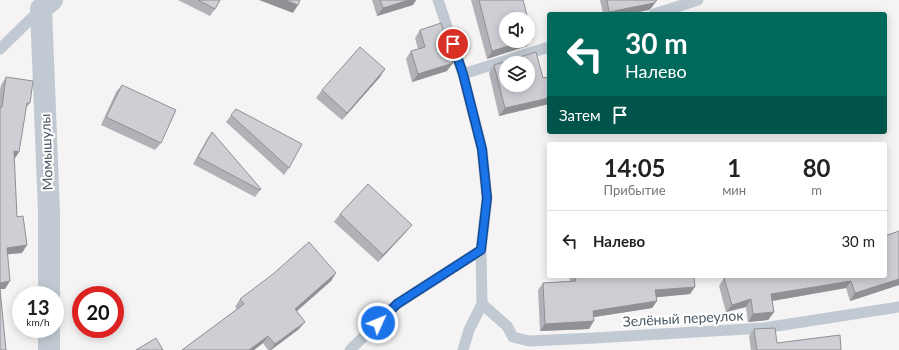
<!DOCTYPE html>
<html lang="ru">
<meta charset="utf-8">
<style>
body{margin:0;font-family:Lato,sans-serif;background:#f6f6f6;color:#222;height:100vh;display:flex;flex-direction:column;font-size:15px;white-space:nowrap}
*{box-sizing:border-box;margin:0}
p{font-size:13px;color:#767676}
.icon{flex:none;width:22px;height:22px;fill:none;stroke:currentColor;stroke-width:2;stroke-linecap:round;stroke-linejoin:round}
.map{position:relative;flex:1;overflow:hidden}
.sheet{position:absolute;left:547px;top:142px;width:340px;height:136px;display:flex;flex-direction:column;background:#fff;border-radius:4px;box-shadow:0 2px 10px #0003}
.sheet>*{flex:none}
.guide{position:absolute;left:547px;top:12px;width:340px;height:122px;border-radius:4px;box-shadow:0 2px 10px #0003;background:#00695c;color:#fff;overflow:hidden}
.tools{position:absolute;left:499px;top:12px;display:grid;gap:8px}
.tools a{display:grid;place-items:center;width:36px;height:36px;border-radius:50%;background:#fff;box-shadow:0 2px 10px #0003;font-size:20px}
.speed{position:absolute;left:12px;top:286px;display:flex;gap:8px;font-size:20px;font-weight:700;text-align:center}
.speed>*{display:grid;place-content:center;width:52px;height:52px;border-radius:50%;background:#fff;box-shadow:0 2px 10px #0003;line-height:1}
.speed small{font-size:10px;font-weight:400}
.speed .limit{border:6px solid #d22;background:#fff;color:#111}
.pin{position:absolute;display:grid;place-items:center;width:34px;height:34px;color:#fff;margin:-17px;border:2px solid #fff;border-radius:50%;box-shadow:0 1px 4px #0007}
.me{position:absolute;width:44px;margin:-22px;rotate:46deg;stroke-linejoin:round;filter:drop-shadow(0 0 3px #0008)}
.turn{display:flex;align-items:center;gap:14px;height:84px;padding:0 12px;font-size:18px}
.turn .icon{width:52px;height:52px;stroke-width:2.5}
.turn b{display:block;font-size:28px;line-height:34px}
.then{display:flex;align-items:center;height:38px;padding:0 12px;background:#0003;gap:8px;font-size:15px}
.eta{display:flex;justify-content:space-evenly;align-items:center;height:68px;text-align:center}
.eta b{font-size:24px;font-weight:700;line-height:28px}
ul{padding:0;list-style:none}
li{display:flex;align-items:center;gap:12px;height:60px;padding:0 12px;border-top:1px solid #e0e0e0}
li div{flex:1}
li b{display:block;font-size:15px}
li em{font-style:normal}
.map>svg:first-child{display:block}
</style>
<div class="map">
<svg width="899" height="350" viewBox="0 0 899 350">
<rect width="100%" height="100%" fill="#f5f3f3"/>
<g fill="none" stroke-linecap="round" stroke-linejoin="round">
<path stroke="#c1cad2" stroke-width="11" d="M438 0 463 74 482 149 487 198 481 250 482 304 469 330 463 350
M654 14 698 0
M0 49 41 9
M463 74 549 47
M482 304 507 326 513 337 529 341 594 338 764 328 899 307
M350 350 397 304 481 250"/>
<path stroke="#c1cad2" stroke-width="22" d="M49 295V213L41 9 52 0
M49 329V350"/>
</g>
<path fill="#b0b2b7" d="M178 0H220L215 9 210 16Z
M372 0H416L413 5 377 16Z
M471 0H523L527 46 487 59Z
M600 0H657L652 7 649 10 627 14H603Z
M420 30 447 71 412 82 406 59 411 51 418 49 415 38Z
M494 65 543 78 549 77V104L499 116 489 73Z
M385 69 380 77 342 120 316 98 322 90Z
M6 77 30 103 26 108 14 160 17 217 22 253 7 254 5 289H0V90L1 85Z
M122 85 161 143 155 150 101 125 116 92Z
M236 109 289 168 284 175 226 122Z
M212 132 261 189 255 197 193 164 207 139Z
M340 214 406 232 378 262 334 222Z
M899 231V285L850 301 846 288 772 301 774 312 768 320 748 322 746 307 726 312 719 286 724 278 885 236Z
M336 273 331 281 297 311 299 329 271 350H268L263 343 254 350H182L237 309 235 307 240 299Z
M569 276H694L690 294 656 297 657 301 652 308 594 317 589 329 540 331 538 290 543 283 570 281Z
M754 329 777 343 841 350H751L749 336Z"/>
<path fill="#909195" d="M259 0H285L298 5 293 13Z
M409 0H416L413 5 377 16 383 8Z
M657 0 652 7 649 10 627 14H607L609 12Z
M533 39 527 46 487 59 492 51 525 41H528V40Z
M453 63 447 71 412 82 418 74Z
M385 69 380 77 342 120 347 113Z
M549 98V104L499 116 505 108Z
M14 151 19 152 14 160Z
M412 225 406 232 378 262 383 255Z
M27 245 22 253 1 255 7 248Z
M336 273 331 281 290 317 295 309Z
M899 279V285L850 301 855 293Z
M10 281 5 289H0V283Z
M851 281 846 288 766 302 771 294Z
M695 287 690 294 650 298 655 290Z
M751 299 746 307 726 312 732 305Z
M657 301 652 308 588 318 593 311Z
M774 312 768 320 748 322 753 314Z
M594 321 589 329 540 331 545 324Z
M305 322 299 329 271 350H270L275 344Z
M268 336 263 343 254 350H249Z"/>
<path fill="#cdcfd5" stroke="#909195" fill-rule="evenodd" d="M198 0H220L215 9Z
M285 0H300L298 5Z
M380 0H409L383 8Z
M479 0H523L528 19H506V41H525L492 51Z
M607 0H657L654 3 609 12Z
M528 20 533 39 528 40Z
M441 23 453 63 418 74 411 51 425 47 420 30Z
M360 47 385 69 347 113 322 90Z
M536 52 543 78 549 77V98L505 108 494 65ZM506 63H528V85H506Z
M6 77 33 81 30 103H27L19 152 14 151 17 217 23 216 27 245 7 248 10 281 0 283V107H2Z
M122 85 176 110 161 143 106 117Z
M236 109 302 144 289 168 231 115Z
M212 132 261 189 260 190 198 157Z
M368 184 412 225 383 255 340 214Z
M899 231V279L855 293 851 281 771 294 774 312 753 314 751 299 732 305 724 278 731 276H885V235V236Z
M309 242 336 273 295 309 305 322 275 344 268 336 249 350H182L244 304 240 299 273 274Z
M575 276H694L695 287 655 290 657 301 593 311 594 321 545 324 543 283 576 281Z
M0 289 6 350H0Z
M775 328 777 343 840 335 841 350H757L754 329Z
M156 338 163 350H136Z"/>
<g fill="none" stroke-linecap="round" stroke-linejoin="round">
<defs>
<path id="route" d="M378 323 397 304 481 250 487 198 482 149 463 74 453 44"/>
</defs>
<use href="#route" stroke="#114b97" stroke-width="10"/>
<use href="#route" stroke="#1a73e8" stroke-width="7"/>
</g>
<g text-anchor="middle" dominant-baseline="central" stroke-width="4" stroke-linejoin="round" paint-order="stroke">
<g font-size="14" fill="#4a5661" stroke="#fff">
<text transform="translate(46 152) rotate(-92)">Момышулы</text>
<text transform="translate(683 318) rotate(-3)">Зелёный переулок</text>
</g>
</g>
</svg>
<div class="tools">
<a><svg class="icon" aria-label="sound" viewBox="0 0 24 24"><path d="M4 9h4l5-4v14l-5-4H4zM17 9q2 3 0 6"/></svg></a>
<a><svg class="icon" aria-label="layers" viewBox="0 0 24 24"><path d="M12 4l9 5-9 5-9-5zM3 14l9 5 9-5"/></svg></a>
</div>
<div class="speed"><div>13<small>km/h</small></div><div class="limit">20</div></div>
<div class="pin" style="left:453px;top:44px;background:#d93025"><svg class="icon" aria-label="arrive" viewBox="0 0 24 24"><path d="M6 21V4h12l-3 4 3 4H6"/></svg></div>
<svg class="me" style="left:378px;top:323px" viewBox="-20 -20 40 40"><circle r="17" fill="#1a73e8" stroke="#fff" stroke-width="3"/><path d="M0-11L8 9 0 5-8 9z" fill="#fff"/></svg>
<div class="guide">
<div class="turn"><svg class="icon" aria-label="left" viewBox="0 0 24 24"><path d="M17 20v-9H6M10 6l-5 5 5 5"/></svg><div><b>30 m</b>Налево</div></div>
<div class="then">Затем<svg class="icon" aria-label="arrive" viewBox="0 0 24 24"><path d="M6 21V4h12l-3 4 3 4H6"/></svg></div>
</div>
<section class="sheet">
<div class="eta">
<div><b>14:05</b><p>Прибытие</p></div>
<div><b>1</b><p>мин</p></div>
<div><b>80</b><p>m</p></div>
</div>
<ul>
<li><svg class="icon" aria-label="left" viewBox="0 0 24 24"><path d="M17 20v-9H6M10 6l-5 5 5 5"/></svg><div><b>Налево</b></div><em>30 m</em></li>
</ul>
</section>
</div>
